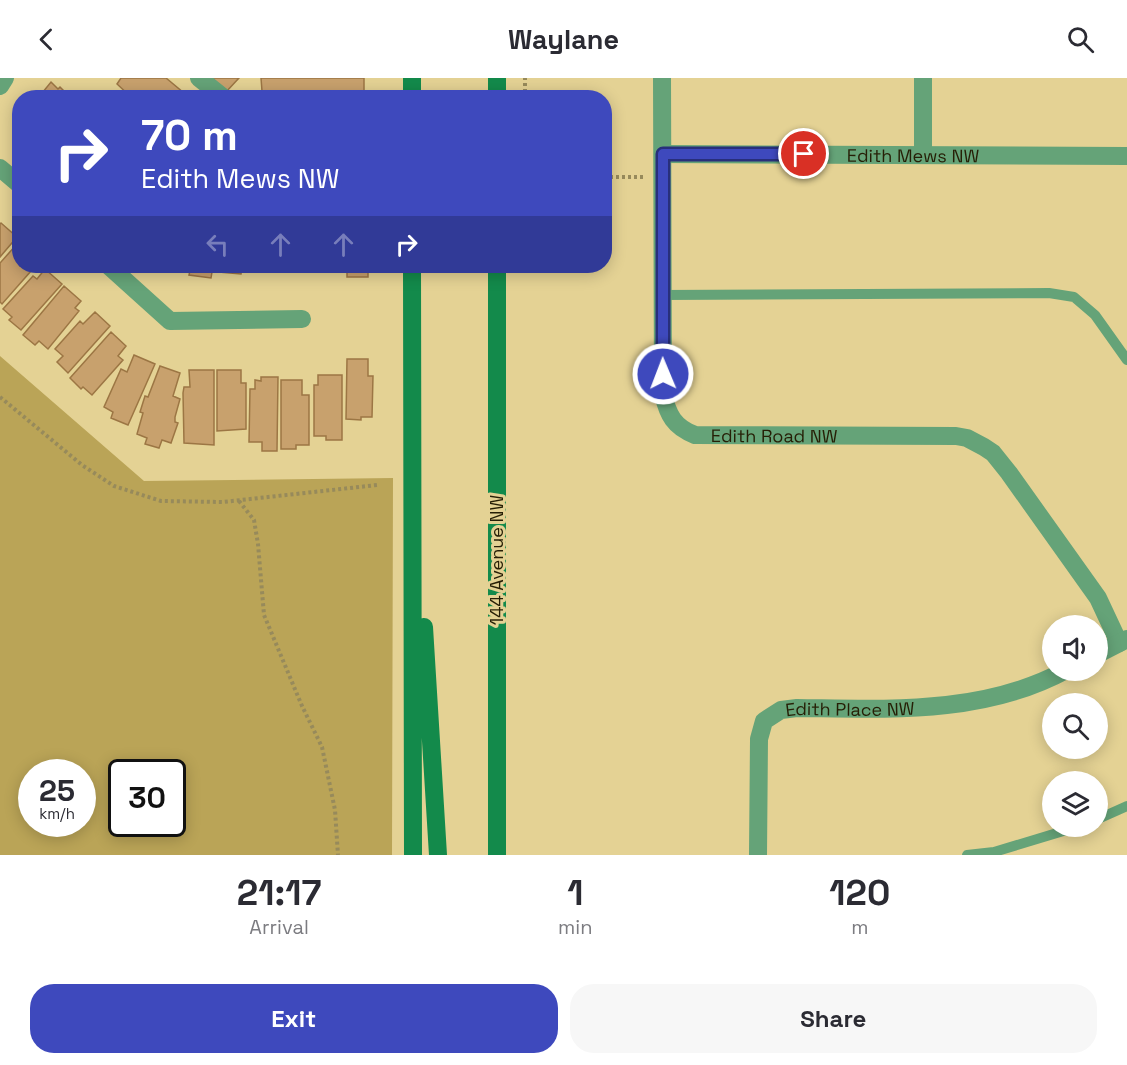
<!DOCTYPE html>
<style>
body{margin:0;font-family:"Space Grotesk",sans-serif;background:#f7f7f7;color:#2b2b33;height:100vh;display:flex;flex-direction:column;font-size:22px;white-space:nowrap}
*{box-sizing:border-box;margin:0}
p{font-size:20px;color:#7c7c81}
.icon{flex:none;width:33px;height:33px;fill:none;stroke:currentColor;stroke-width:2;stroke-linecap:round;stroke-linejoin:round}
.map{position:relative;height:777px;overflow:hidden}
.drawer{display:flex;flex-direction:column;background:#fff;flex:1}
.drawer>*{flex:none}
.guide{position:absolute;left:12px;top:12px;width:600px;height:183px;border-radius:24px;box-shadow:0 3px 15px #0003;background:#3e49bd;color:#fff;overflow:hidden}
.fabs{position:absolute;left:1042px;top:537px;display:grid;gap:12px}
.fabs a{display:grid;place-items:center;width:66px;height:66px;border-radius:50%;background:#fff;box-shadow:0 3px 15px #0003;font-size:30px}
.speed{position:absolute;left:18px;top:681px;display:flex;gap:12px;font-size:30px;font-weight:700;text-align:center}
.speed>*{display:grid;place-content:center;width:78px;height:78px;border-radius:50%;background:#fff;box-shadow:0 3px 15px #0003;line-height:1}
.speed small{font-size:15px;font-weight:400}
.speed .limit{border:3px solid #111;border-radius:9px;background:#fff;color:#111}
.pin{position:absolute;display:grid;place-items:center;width:51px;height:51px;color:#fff;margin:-26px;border:3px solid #fff;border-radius:50%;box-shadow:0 2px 6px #0007}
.me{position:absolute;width:66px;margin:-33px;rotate:359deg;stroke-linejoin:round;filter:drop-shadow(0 0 4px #0008)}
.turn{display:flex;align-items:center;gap:21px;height:126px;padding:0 30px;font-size:27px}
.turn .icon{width:78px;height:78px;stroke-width:2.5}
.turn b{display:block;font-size:42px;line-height:51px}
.lanes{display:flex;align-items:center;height:57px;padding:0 30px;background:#0003;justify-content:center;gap:30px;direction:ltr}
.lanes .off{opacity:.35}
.eta{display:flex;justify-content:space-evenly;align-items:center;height:102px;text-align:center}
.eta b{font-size:36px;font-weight:700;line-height:42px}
.primary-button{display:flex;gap:12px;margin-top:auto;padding:12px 30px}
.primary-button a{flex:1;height:69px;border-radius:24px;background:#3e49bd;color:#fff;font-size:24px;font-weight:700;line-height:69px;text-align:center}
.primary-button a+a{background:#f7f7f7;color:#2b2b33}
header{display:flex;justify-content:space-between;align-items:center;height:78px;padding:0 30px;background:#fff;font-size:27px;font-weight:700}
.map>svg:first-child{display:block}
</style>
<header><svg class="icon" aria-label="back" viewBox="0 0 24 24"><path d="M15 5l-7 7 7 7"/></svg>Waylane<svg class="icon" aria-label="search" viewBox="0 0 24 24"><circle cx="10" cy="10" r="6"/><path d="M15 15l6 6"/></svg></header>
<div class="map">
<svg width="1127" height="777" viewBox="0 0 1127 777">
<rect width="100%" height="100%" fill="#e4d294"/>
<path fill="#baa457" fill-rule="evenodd" d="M0 278 144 403 393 400 392 777H0ZM32 694H82V746H32ZM122 694H172V746H122Z"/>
<path fill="#c8a16d" stroke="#9c7644" stroke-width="1.5" d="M121 0H166L190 20H132L117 6Z
M209 0H239L226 14Z
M261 0H364V13H262Z
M51 4 58 11 60 9 71 20H38Z
M1 145 17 159 0 179V146Z
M17 166 20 168V188H28L26 189 31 193 2 226 0 224V185Z
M191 188H213L211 200 189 197Z
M219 188H242L241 196 219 194Z
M347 188H368V199H347Z
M45 191 62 206 21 252 9 242 12 239 3 231 33 198 37 201Z
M64 208 81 223 75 230 79 233 48 271 39 263 35 267 23 257Z
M95 234 110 248 68 295 57 284 63 278 55 271 80 243 83 246Z
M111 254 126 268 118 278 123 282 92 317 83 309 81 311 70 300Z
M134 277 155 286 128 347 111 340 113 334 104 329 121 291 127 294Z
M347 281H368V298H373L372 339H361V342L346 341Z
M160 288 180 295 173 318 180 321 175 339V344L178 345 171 365 162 362 159 370 145 366 147 360 137 356 143 335 140 334 145 318 148 319Z
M189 292H214V367L184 365 183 315 184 309H190Z
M217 292H241V305H246V351L217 353Z
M318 297H342V362H326V358H314V307H318Z
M261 299H278L277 373H262V364H249L250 311H255V302L261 303Z
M281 302H302V317H309V367H296V371H281Z"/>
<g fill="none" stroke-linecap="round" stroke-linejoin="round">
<path stroke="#978a5b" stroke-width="4" stroke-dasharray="3 3" stroke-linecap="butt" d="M525 20V0
M604 99H646
M0 319 82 387 114 408 161 423 223 424 377 407
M239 423 254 442 258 466 264 537 302 628 322 669 335 732 338 777"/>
<path stroke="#65a378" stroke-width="10" d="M662 217 1049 215 1074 219 1095 237 1127 282
M1098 741 1127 728
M967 777 994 774 1080 748"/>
<g stroke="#65a378" stroke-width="18">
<path d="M199 0 224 20"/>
<path id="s1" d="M662 0 663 316C668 337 674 349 695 357L956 358 967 360 984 369 993 375 1009 395 1098 520 1119 565"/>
<path d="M0 8 5 0"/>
<path id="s2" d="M663 76 1127 78"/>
<path d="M923 77V0"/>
<path d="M0 90 20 107"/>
<path d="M109 188 170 243 302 241"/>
<path d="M1098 576 1127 561"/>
<path id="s3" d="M758 777 759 661 764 643 781 632 797 630C888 631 983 637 1066 592"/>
</g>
<path stroke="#138a4b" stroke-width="18" d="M412 0V20
M497 20V0
M412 188 413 777
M424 549 438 777
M497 777V188"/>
</g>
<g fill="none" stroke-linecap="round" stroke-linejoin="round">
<defs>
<path id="route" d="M663 296V76H804"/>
</defs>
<use href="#route" stroke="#282f7b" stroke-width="15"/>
<use href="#route" stroke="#3e49bd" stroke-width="10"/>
</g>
<g text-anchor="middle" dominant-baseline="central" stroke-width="6" stroke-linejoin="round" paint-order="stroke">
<g font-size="18" fill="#261f06" stroke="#e4d294">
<text stroke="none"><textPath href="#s2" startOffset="250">Edith Mews NW</textPath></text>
<text stroke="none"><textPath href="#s1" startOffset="450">Edith Road NW</textPath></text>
<text transform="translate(496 482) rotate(-90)">144 Avenue NW</text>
<text stroke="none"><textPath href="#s3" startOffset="224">Edith Place NW</textPath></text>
</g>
</g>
</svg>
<div class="fabs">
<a><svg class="icon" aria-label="sound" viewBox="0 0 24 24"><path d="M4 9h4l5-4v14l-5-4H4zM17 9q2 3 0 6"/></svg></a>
<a><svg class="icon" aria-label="search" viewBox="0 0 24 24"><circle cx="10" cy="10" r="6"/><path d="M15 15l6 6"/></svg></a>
<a><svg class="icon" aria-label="layers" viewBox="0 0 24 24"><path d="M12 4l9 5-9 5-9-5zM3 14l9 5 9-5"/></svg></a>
</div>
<div class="speed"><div>25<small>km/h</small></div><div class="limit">30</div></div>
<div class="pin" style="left:804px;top:76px;background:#d93025"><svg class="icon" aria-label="arrive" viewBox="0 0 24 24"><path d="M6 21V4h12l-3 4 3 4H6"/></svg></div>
<svg class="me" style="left:663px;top:296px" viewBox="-20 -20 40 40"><circle r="17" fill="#3e49bd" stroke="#fff" stroke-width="3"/><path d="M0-11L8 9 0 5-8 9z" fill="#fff"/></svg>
<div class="guide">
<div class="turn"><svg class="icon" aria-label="right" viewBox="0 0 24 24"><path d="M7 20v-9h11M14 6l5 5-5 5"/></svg><div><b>70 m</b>Edith Mews NW</div></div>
<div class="lanes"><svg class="icon off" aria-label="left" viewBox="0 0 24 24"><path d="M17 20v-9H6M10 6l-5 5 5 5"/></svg><svg class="icon off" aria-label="ahead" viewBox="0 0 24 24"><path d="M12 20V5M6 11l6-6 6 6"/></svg><svg class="icon off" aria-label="ahead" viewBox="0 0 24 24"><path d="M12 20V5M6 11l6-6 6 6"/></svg><svg class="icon" aria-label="right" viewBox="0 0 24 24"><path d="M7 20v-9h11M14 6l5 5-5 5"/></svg></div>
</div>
</div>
<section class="drawer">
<div class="eta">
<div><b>21:17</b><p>Arrival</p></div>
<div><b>1</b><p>min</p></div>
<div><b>120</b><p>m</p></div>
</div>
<div class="primary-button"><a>Exit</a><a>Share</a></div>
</section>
